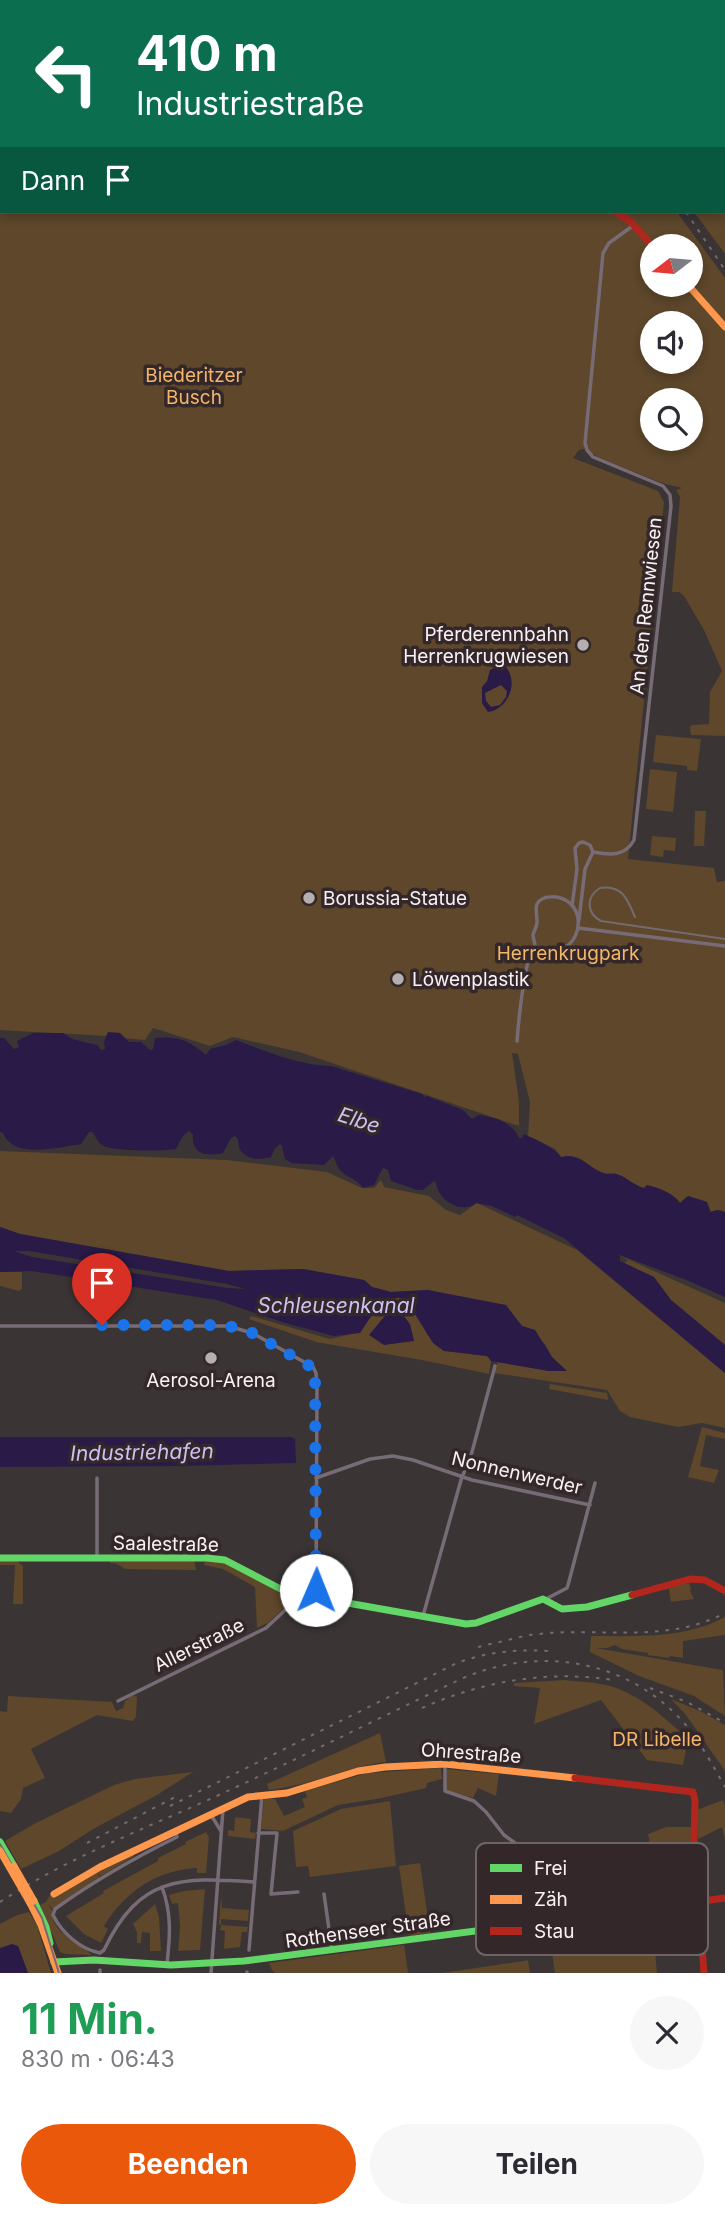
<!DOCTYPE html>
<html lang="de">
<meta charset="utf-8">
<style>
body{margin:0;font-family:Inter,sans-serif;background:#f7f7f7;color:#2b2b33;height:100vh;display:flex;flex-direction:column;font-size:26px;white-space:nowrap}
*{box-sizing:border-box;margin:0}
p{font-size:23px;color:#7c7c81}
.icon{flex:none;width:38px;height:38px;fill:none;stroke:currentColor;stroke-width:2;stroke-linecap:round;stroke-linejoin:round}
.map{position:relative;height:1973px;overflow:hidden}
.panel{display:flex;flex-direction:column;background:#fff;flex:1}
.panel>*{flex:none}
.banner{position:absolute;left:0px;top:0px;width:726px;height:214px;box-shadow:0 4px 10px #0003;background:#0b6e4f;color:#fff;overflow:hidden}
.needle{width:46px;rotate:254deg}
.fabs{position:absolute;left:640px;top:234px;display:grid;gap:14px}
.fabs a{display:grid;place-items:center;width:63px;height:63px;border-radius:50%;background:#fff;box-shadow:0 4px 10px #0003;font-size:35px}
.pin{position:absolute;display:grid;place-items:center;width:60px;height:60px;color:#fff;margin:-72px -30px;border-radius:50% 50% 50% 0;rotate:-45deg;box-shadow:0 0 7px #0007}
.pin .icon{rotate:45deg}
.me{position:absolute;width:77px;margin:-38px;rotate:1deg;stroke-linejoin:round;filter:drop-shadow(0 0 5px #0008)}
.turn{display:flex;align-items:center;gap:24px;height:147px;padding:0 21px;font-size:32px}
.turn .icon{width:91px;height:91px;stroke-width:2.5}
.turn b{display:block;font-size:49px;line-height:60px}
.then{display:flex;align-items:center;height:66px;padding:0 21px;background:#0003;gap:14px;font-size:26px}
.round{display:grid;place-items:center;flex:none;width:74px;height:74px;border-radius:37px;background:#f7f7f7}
.summary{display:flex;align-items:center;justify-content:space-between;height:119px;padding:0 21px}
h1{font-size:42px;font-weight:700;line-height:52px;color:#1e9e55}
.button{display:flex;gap:14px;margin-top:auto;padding:14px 21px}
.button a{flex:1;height:80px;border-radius:42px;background:#ea580c;color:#fff;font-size:28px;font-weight:700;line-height:80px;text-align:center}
.button a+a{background:#f7f7f7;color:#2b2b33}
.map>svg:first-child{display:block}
</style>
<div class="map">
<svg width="725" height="1973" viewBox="0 0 725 1973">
<rect width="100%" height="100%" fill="#3a3435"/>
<path fill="#5e472b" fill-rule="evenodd" d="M349 0H725V254L694 212H724V2H346Z
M0 175H2V212H677L725 278V736L691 735 690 727 692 725 709 724 710 692 722 671 704 630 684 596 679 592H672L680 497 676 490 682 488 662 483 599 458 590 452 588 448 579 450 573 458 658 491 664 502 628 859 714 868 717 882 725 881V1212L720 1210 711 1212 707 1202 688 1196 680 1203C668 1187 655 1194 639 1187 628 1182 622 1172 609 1175L565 1157H561L555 1149 528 1136 530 1102 518 1054 512 1053 519 1102V1126L299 1052 233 1037 210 1046 153 1028 145 1040 125 1038 120 1033 108 1036 0 1030ZM653 247H691V285H653ZM653 324H691V362H653ZM653 401H691V439H653Z
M656 735 701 739 697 771 687 770V766L653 762Z
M650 769 677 772 673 812 646 809Z
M695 811H706L704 846H694Z
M652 836 676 838 675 851 664 850 663 857 650 855Z
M0 1151 226 1160 327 1172 362 1188H374L381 1180 384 1187 429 1196 446 1210 460 1215 477 1203 577 1250 725 1373V1428L702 1423 678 1427 630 1417 620 1411 607 1390 494 1373 498 1362 549 1371H566L552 1357 545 1344 522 1326 450 1296 428 1290 391 1292 372 1287 364 1280 303 1269 229 1271 20 1234 0 1227Z
M623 1257 725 1303V1345L671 1300 654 1278 624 1263 628 1261Z
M0 1272H22V1289L19 1291 0 1286Z
M383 1298H405L422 1322 427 1335 474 1355 488 1356 491 1361 489 1374 422 1360 316 1342 249 1319 251 1316 330 1339 360 1332Z
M550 1384 607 1393 608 1400 549 1389Z
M702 1427 725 1433V1439L706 1435 700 1466 719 1470 714 1483 688 1477Z
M110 1560H194L196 1570 125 1569 117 1564 110 1563Z
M205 1560 220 1561 233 1566 281 1593 286 1606 268 1623 257 1628 255 1587 223 1569 204 1565Z
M0 1561H17L23 1566V1604H13L15 1565H0Z
M689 1583 691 1589 690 1591 694 1599 671 1602 669 1589 662 1590 661 1588Z
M725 1617V1635L683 1641V1658L670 1656 669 1658 648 1655V1653L622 1649 615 1645 607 1648H596L723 1670 725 1716 694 1696 639 1676 590 1652 591 1636C637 1636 684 1639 725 1617Z
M565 1680C580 1682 596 1682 610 1686 641 1695 665 1718 688 1739L683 1765 647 1760 601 1700 534 1724 540 1688 514 1686V1683Z
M133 1695 137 1697 136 1717 133 1721 97 1715 31 1749 45 1778 23 1788 21 1799 11 1813 0 1811V1711L7 1712 8 1696 112 1702 116 1711 123 1708 125 1701Z
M671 1699 702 1712 725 1725V1771L686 1715Z
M380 1733 386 1762C346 1767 309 1786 269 1790L267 1784Z
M441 1768 442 1779 427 1783 426 1788 382 1798 338 1805 283 1831 261 1829 264 1798 275 1799 284 1816 305 1807 302 1799 307 1797 305 1791 368 1773Z
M446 1769 499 1774 496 1796 478 1788 473 1798 446 1790Z
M193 1772 157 1795 95 1828 59 1851 21 1869 5 1841 34 1824 114 1785 135 1779Z
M723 1800 725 1805V1840L722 1827 698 1839 697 1810Z
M390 1801 396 1866 310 1877 308 1866 296 1867 293 1831 341 1809Z
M235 1817 251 1819 250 1832 256 1833 255 1839 228 1836V1830L234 1831Z
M666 1827H691V1843L664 1856 653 1858 648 1834Z
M206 1832 209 1837 206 1873H197V1868C156 1870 125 1892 104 1926L108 1929 101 1943 84 1934 66 1916 104 1893 103 1891 158 1861V1858L186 1844 185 1842Z
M132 1854 134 1855 133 1857 101 1876 97 1872 100 1877 53 1909 47 1904 52 1910C51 1933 78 1942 92 1955L65 1954 60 1952 40 1905 46 1902 50 1895 53 1898 98 1871Z
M420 1863 430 1933 409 1936 399 1866Z
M205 1889 200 1950 178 1951 180 1926 178 1903 172 1904 169 1895 184 1891Z
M221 1895 222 1908 249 1910 248 1921 221 1919V1925L248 1927 247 1932H242L240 1947 224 1949 225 1931 220 1930 221 1925 219 1924Z
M155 1904 159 1917 161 1951H150V1933L142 1932 141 1943H137V1932L133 1924Z
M651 1911 657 1973H555L548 1925Z
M29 1912 37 1925 51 1973H28L18 1946 0 1948V1924L17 1915Z
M404 1945 408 1973H275L272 1970 269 1963Z
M528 1960 530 1973H442L524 1961Z"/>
<path fill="#291a48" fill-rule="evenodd" d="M500 665 506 667C519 683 508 709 488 712L482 703V687L487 681 490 670ZM501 685 507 691 506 697 500 705 491 707 486 701 485 693Z
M108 1032 120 1033 129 1042H141L150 1050 153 1049 155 1038C179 1036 188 1040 206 1055L210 1049 226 1045 236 1040C264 1051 302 1066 331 1066L422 1094 425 1097 427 1096 463 1110 472 1119 479 1115C495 1117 513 1123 519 1138H522L524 1134C536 1140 553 1146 561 1157 579 1152 587 1166 602 1173 608 1175 613 1172 619 1175 628 1178 635 1186 644 1188L647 1185C660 1188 673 1193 680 1203L688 1196 707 1202 710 1212 717 1210 725 1212V1297L689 1281 620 1255V1261L654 1277 671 1300 725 1345V1373L564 1238 517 1215 515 1217 492 1206 476 1203C462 1215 438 1200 436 1183L434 1181 423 1190H417L391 1181 388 1170 383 1168 374 1185 363 1188C357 1179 350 1179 342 1172 337 1168 336 1161 333 1156L324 1165 292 1163 285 1159 282 1146 280 1144 275 1148 271 1157C255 1162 237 1157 238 1139L235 1136 231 1138 223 1153C206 1157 191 1154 193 1135L189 1131 183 1136 176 1149C164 1151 111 1152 102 1145 97 1142 96 1136 92 1132H89L81 1144C59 1147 14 1160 3 1133L0 1132V1038H4L14 1049 19 1047 17 1041 33 1033H63L72 1039 97 1045 101 1050 105 1049 104 1042Z
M0 1227 20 1234 229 1271 303 1269 364 1280 372 1287 391 1292 428 1290 506 1305 522 1326 535 1330 552 1357 567 1371H549L491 1361 487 1356 444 1351 433 1343 405 1298H383L360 1333 334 1336 285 1323 217 1300 32 1271 0 1272ZM14 1251H29L227 1284 246 1289 227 1288 32 1257Z
M399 1310 410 1324 414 1341 384 1345 369 1335 389 1311Z
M0 1437H291L295 1439 296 1463 178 1466 0 1467Z
M12 1944 18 1946 28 1973H0V1948Z"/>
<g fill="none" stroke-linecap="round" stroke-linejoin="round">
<path stroke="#776c76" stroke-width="3.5" d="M593 852C610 855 625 857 634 840L671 506 670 495 663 486 593 457 587 450 585 443 603 253 609 243 634 225
M572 906 577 869 575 848 579 843 583 842 590 845 593 852 585 869 579 920
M578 928 725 946
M517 1041C519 1016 522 990 527 966 528 959 534 952 535 946 535 942 533 939 533 935 534 930 538 926 537 920 537 915 535 909 537 904 542 894 559 896 567 901 590 915 577 964 535 948
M0 1326H228L252 1333 313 1367 316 1373 317 1386 316 1598
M316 1478 370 1459 393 1456 413 1460 472 1480 590 1505
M97 1558V1478
M546 1599 567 1588 568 1585 595 1483
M423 1616 461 1480 472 1452 495 1366
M118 1701 266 1628 296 1600 297 1596
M445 1764V1791L474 1801 486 1812 504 1835 515 1843 531 1852 561 1860 593 1864 652 1860 662 1858 694 1843
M211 1815 221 1831
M175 1831 177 1837C134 1858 94 1881 55 1909L53 1915C62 1933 80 1949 100 1953L104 1950C139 1876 180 1877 254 1882
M258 1833H277L271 1894 298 1892
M162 1887C172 1914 170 1937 167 1964
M324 1894 332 1950
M249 1950 262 1795
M247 1972V1973
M100 1973V1970
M211 1973 223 1809"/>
<path stroke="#63d668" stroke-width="7" d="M317 0 318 2
M0 1558H207L225 1560 294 1596 325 1599 466 1624 476 1623 543 1599 562 1609 587 1607 632 1595
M0 1842 14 1866
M34 1901 46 1927 50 1943
M54 1962 94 1960 171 1965 244 1961 629 1911"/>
<path stroke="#ff974d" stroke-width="7" d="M688 285 725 327
M54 1894 100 1867 248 1797 287 1793 358 1771 385 1767 445 1764 575 1778
M30 1903 41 1925 58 1973"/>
<path stroke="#b3261e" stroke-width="7" d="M616 212 631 222 653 247
M632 1595 690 1579 705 1580 725 1591
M575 1778 693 1792 695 1800 694 1843 704 1973
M629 1911 725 1898"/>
<path stroke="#746b70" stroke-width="2" d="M635 917C628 900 622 884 600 888 586 897 586 913 601 921L725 939
M0 1844 42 1918 59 1973"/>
<path stroke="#746b70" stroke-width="2" stroke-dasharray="3.5 7" stroke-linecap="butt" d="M534 0 535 2
M686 212 725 270
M478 1647 529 1635 548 1633C608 1629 670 1642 725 1613
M650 1688 687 1702 725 1723
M422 1708C483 1681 547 1670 613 1680
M170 1806 457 1663C486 1652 517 1649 548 1651
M87 1843 177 1796
M0 1902C66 1859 139 1831 210 1799 294 1761 377 1719 461 1679 538 1645 628 1659 685 1724 701 1743 713 1766 725 1787"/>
<path stroke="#ff974d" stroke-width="7" d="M0 1851 30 1903
M14 1866 34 1901"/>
</g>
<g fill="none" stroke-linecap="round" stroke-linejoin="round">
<path stroke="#1a73e8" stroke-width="12" stroke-dasharray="0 21.6" d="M102 1325H216L233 1327 252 1333 315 1369 316 1590"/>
</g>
<g fill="#b6afb0" stroke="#33272a" stroke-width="2.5">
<circle cx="583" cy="645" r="7"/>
<circle cx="309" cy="898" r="7"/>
<circle cx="398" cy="979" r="7"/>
<circle cx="211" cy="1358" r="7"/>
</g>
<g text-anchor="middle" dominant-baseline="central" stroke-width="7" stroke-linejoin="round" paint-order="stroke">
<g font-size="19" fill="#f4b768" stroke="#33272a">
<text x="194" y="375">Biederitzer<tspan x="194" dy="22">Busch</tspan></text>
<text x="568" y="953">Herrenkrugpark</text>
<text x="657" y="1739">DR Libelle</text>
</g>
<g font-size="19" fill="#f9f1f3" stroke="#33272a">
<text transform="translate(646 606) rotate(-84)">An den Rennwiesen</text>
<text transform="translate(517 1473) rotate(13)">Nonnenwerder</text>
<text transform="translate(166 1544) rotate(1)">Saalestraße</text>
<text transform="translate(199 1645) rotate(-26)">Allerstraße</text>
<text transform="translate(471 1753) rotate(4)">Ohrestraße</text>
<text transform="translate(368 1930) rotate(-8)">Rothenseer Straße</text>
</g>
<g font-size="19" fill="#f9f1f3" stroke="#33272a" text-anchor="start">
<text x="569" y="634" text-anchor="end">Pferderennbahn<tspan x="569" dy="22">Herrenkrugwiesen</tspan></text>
<text x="323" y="898">Borussia-Statue</text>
<text x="412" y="979">Löwenplastik</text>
<text x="211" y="1380" text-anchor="middle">Aerosol-Arena</text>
</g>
<g font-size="21" font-style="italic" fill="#cbc1f4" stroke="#33272a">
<text transform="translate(359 1120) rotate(18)">Elbe</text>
<text x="336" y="1305">Schleusenkanal</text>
<text transform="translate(142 1452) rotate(-1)">Industriehafen</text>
</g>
</g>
<rect x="476" y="1843" width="232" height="112" rx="10" fill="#33272a" stroke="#6e6466" stroke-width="2"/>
<rect x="490" y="1864" width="32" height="8" fill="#63d668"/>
<rect x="490" y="1895" width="32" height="9" fill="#ff974d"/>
<rect x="490" y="1927" width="32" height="8" fill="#b3261e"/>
<g font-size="19" fill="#f9f1f3">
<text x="534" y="1875">Frei</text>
<text x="534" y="1906">Zäh</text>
<text x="534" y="1938">Stau</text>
</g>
</svg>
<div class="fabs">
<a><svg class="needle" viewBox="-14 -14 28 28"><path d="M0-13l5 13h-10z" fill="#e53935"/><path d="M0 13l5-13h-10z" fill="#7c7c81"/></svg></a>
<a><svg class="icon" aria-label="sound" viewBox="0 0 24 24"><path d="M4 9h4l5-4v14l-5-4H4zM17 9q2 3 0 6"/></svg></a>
<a><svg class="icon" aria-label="search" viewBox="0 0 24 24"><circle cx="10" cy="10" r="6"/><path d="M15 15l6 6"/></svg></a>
</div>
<div class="pin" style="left:102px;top:1325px;background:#d93025"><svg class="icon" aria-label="arrive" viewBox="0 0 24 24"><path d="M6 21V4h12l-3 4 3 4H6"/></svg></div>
<svg class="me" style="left:316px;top:1590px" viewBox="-20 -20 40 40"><circle r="19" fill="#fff"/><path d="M0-13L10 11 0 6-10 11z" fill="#1a73e8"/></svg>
<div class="banner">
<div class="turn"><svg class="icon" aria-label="left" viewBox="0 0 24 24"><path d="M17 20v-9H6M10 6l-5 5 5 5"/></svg><div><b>410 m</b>Industriestraße</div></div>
<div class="then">Dann<svg class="icon" aria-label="arrive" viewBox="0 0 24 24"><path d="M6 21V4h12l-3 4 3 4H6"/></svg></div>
</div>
</div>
<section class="panel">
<div class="summary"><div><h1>11 Min.</h1><p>830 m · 06:43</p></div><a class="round"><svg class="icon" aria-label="close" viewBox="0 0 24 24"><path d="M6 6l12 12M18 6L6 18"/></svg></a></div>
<div class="button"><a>Beenden</a><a>Teilen</a></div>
</section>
